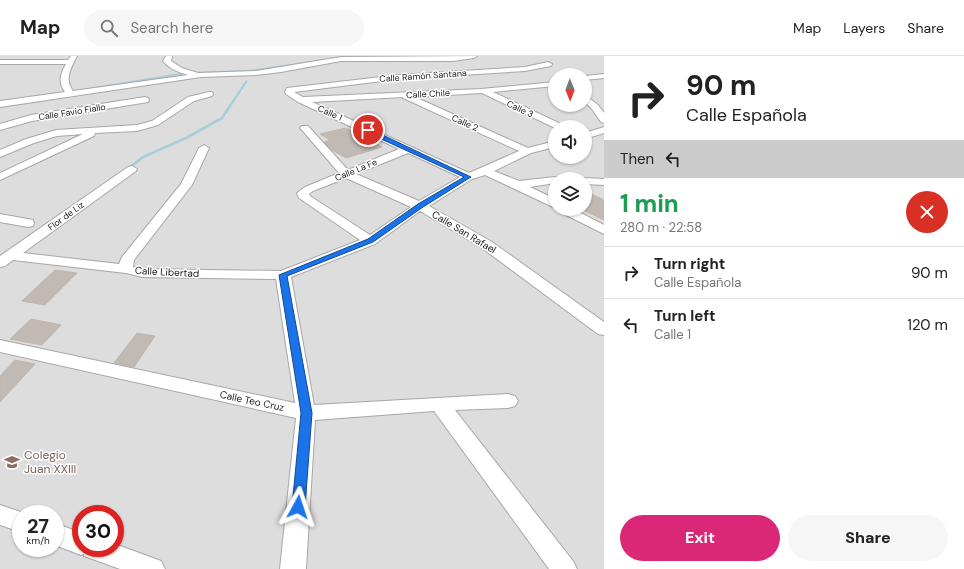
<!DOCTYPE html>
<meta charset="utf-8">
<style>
body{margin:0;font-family:"DM Sans",sans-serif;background:#f6f6f6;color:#222;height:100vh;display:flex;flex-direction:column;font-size:15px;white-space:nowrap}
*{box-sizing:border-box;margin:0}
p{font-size:13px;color:#767676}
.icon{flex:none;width:22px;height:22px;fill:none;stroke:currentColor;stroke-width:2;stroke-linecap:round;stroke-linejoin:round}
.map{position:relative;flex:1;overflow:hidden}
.details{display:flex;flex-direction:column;background:#fff;width:360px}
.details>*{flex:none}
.top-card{background:#fff;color:#222;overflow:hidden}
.needle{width:26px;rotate:179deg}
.buttons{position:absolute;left:548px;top:12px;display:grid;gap:8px}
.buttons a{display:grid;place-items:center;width:44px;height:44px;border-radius:50%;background:#fff;box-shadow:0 1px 3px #0004;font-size:20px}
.speed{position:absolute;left:12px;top:449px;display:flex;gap:8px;font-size:20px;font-weight:700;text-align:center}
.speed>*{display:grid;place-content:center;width:52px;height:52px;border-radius:50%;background:#fff;box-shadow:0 1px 3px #0004;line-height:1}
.speed small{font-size:10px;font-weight:400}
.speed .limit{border:6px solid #d22;background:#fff;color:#111}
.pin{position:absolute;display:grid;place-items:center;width:34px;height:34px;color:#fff;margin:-17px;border:2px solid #fff;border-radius:50%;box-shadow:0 1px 4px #0007}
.me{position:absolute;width:44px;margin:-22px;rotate:5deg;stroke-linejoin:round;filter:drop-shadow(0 0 3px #0008)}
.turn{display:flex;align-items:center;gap:14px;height:84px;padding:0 16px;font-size:18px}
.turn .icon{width:52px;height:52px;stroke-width:2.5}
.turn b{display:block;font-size:28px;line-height:34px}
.then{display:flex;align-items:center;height:38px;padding:0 16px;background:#0003;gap:8px;font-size:15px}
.round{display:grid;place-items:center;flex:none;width:42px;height:42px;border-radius:21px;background:#f6f6f6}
.head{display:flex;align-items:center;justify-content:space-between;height:68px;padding:0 16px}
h1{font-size:24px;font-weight:800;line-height:30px;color:#1e9e55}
.primary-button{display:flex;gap:8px;margin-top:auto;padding:8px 16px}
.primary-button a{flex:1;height:46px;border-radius:24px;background:#db2777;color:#fff;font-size:16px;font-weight:800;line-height:46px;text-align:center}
.primary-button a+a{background:#f6f6f6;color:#222}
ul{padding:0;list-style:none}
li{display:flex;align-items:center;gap:12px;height:52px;padding:0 16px;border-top:1px solid #e0e0e0}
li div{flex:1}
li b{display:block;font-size:15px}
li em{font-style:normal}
header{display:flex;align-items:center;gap:24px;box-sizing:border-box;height:56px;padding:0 20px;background:#fff;border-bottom:1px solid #e0e0e0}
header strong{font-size:19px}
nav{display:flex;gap:22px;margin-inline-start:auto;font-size:14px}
.search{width:280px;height:36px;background:#f6f6f6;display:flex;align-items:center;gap:10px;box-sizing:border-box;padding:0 14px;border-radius:22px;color:#767676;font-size:15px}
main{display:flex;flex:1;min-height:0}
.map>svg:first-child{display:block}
</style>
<header>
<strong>Map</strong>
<div class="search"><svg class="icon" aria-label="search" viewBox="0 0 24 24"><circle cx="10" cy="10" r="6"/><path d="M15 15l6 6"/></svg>Search here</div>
<nav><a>Map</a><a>Layers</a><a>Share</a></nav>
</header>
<main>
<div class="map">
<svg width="604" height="513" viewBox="0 0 604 513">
<rect width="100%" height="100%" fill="#f0ede6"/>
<path fill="#dedddd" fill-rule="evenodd" d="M0 0H604V513H0ZM555 19H585V49H555ZM555 71H585V101H555ZM555 123H585V153H555ZM21 458H55V492H21ZM81 458H115V492H81Z"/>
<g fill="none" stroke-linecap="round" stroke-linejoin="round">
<path fill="#a8cedc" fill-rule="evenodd" d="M319 4 320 6 249 16 186 18 65 37 63 36 186 16 249 14Z
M246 24 248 25 223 63 187 83 144 102 126 116H124V114L142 100 185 81 221 61Z"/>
</g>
<path fill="#c1b9b3" stroke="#c1b5a9" d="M346 72 382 91 346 102 332 94 324 86 330 84 320 78Z
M585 135 604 144V164L585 155Z
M55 214 77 217 45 249 22 245Z
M31 263 61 269 42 289 10 283Z
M137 277 155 280 134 311 114 307Z
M15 304 35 308 0 346V320Z"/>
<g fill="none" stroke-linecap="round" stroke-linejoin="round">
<defs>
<path id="minor" d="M71 0H77C71 12 64 23 73 35L188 19C178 16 170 13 163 5L166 0H172L171 5 182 12 198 17 256 15 341 1 477 0 474 2 453 5H341L281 16 256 19 201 21 0 51V45L65 36C58 26 60 18 66 8H0V4H68Z
M548 6 552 8 551 10 525 15 398 23 294 36 303 41 481 33 555 26V30L493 36 563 69 565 71 555 72 482 37 415 41 528 92 555 85V91L531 97 494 115 519 125 555 121 559 122 560 123H555V127L530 131 555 143V152L485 119 472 123 429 150 492 186 604 266V279L598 278 482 192 420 155 375 188 291 221 314 349 508 338 515 340 518 345 515 350 508 352 455 354 573 505 577 513H549L434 355 315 364 306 513H280L296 362 0 296V284L295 347 276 223 142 221 126 217 13 204 5 210 0 211V200L128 111 132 110 137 113 136 115 23 197 119 208 122 201 181 128 199 92 204 89 209 92 192 129 134 204 133 211 142 213 281 215 360 184 299 142 297 137 305 131 339 117 302 74 300 72 302 70H308L348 114 399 93 298 46 286 38 285 36 287 32 398 19 525 11ZM403 41V42L519 95 469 117 312 46ZM408 97 460 121 419 145 356 118ZM346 122 411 151 370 179 310 140 309 138 313 135Z
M604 18V22L585 24V20Z
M209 36H212L213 38 212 40 194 45 158 69 137 75 95 77 94 80 0 124V117L83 78 57 80 34 87 0 101V94L26 83 56 74 137 69 152 65 188 41Z
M585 39 598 49 604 57V67L601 66 592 53 585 46Z
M145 41 148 42 149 44 148 46 32 65 0 74V68L31 59Z
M604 71V77L585 83V77Z
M585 122 604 123V129L585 128V123H581Z
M558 153H573L604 169V178L560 156Z
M0 158 33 164 34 167 33 170 28 171 0 166Z
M0 449 27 458H21V476L0 469Z
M55 467 81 477V492H115V488L161 505 165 513H120L84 500V498L81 499 55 489Z"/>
</defs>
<use href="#minor" stroke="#a7a7a7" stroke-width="2"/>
<use href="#minor" fill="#fff" fill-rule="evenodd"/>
</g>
<path fill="#1a73e8" stroke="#114b97" d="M366 73H370L471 121 423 151 373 186 287 220 312 357 305 451 303 455 298 456 294 455 292 451 301 357 279 219 368 183 418 148 464 121 366 76Z"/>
<defs>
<symbol id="school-bare" viewBox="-9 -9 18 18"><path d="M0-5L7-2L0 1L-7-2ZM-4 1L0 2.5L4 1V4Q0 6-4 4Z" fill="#8d6e63" stroke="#fff" stroke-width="2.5" paint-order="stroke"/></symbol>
</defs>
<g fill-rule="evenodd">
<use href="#school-bare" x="1" y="395" width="22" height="22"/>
</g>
<g text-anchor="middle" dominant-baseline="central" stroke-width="3" stroke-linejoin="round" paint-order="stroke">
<g font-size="9" fill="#202020" stroke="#fff">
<text transform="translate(423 20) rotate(-4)">Calle Ramón Santana</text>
<text transform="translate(428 38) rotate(-3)">Calle Chile</text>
<text transform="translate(520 53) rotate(25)">Calle 3</text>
<text transform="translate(72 56) rotate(-9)">Calle Favio Fiallo</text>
<text transform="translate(330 57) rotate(24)">Calle 1</text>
<text transform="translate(465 67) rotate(24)">Calle 2</text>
<text transform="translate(356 114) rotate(-22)">Calle La Fe</text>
<text transform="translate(66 160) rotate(-36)">Flor de Liz</text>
</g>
<g font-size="10" fill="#202020" stroke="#fff">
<text transform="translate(464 176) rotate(31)">Calle San Rafael</text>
<text transform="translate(167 216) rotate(3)">Calle Libertad</text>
<text transform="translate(252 345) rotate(12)">Calle Teo Cruz</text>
</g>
<g font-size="12" fill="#785e54" stroke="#fff" text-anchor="start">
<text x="24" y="399">Colegio<tspan x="24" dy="14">Juan XXIII</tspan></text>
</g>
</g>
</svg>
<div class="buttons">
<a><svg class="needle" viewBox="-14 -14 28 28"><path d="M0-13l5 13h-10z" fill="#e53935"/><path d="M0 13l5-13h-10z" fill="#767676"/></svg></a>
<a><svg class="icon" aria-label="sound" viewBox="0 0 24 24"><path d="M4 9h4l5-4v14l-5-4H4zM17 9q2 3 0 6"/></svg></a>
<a><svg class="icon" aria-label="layers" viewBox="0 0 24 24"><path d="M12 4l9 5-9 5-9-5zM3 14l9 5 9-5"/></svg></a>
</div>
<div class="speed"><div>27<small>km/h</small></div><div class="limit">30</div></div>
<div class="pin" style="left:368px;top:74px;background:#d93025"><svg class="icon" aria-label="arrive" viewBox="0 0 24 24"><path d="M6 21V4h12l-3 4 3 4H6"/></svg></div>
<svg class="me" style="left:298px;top:451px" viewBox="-20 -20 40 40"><path d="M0-17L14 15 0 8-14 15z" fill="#1a73e8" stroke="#fff" stroke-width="4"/></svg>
</div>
<section class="details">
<div class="top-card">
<div class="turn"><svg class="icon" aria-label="right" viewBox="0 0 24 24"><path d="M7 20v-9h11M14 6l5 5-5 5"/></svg><div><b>90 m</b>Calle Española</div></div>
<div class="then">Then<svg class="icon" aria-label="left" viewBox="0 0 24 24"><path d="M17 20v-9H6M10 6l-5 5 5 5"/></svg></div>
</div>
<div class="head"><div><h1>1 min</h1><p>280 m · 22:58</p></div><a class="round" style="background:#d93025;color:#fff"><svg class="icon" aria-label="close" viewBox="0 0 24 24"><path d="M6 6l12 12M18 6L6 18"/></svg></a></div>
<ul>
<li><svg class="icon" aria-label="right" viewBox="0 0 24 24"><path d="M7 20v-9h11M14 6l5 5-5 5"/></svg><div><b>Turn right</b><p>Calle Española</p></div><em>90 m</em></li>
<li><svg class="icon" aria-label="left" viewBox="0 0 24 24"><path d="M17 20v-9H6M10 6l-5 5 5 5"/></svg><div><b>Turn left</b><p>Calle 1</p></div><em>120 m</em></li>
</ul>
<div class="primary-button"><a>Exit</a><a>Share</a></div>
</section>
</main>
